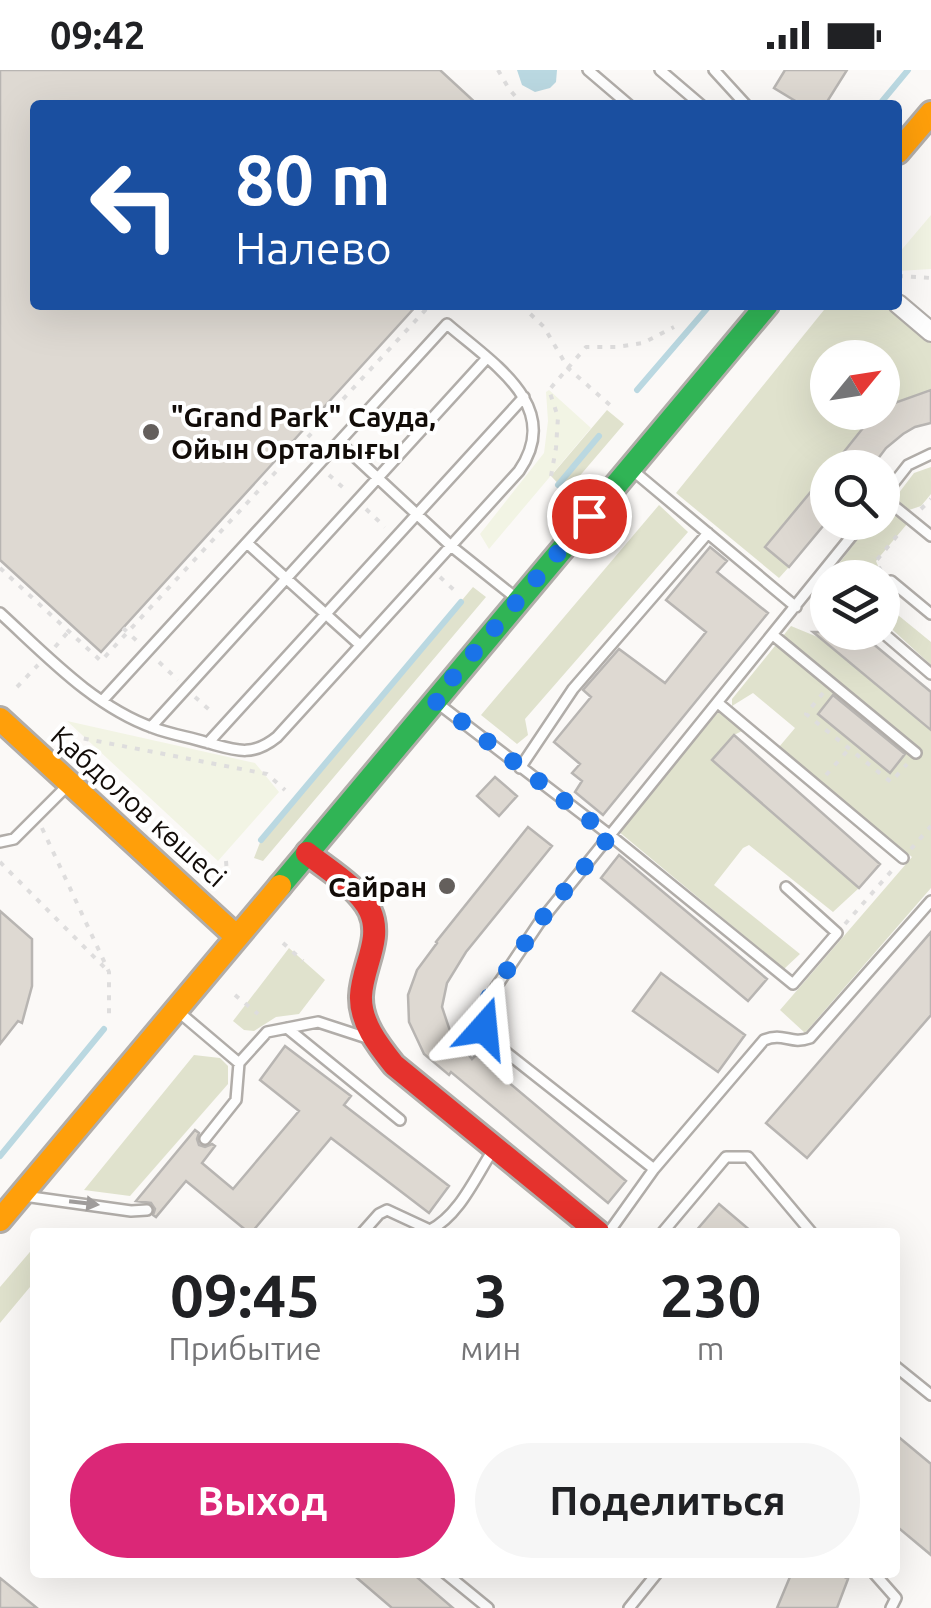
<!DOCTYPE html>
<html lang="ru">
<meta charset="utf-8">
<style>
body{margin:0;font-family:Ubuntu,sans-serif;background:#f6f6f6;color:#202124;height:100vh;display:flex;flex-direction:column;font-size:38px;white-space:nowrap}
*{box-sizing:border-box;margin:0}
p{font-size:32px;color:#757577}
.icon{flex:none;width:55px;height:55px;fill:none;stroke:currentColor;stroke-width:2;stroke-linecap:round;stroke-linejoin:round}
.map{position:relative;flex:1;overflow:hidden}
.drawer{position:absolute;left:30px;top:1158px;width:870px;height:350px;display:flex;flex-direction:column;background:#fff;border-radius:10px;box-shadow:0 10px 40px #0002}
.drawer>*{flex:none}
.hud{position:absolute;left:30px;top:30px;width:872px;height:210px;border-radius:10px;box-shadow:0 10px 40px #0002;background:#1a4fa0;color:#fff;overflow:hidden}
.needle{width:65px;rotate:60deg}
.buttons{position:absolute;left:810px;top:270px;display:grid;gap:20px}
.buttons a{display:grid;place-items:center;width:90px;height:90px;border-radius:50%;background:#fff;box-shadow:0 10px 40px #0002;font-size:50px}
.pin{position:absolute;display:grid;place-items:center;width:85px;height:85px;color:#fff;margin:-42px;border:5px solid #fff;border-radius:50%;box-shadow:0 2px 10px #0007}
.me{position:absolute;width:110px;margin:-55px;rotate:18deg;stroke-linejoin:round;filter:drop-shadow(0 0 8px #0008)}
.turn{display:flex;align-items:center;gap:35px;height:210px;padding:0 40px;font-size:45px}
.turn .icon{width:130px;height:130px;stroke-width:2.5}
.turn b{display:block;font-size:70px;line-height:85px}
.eta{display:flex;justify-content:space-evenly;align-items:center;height:170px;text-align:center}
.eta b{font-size:60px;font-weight:600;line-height:70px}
.button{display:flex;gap:20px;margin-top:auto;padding:20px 40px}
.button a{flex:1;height:115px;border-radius:60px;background:#db2777;color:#fff;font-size:40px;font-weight:600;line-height:115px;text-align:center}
.button a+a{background:#f6f6f6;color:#202124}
.status{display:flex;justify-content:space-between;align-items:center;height:70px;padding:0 50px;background:#fff;direction:ltr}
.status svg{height:28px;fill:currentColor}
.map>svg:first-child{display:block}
</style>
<div class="status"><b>09:42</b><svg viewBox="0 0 49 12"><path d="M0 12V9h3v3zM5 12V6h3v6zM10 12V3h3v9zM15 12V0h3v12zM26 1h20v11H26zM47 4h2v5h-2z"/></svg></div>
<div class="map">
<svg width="931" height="1538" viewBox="0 0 931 1538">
<rect width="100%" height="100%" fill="#fbf9f7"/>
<path fill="#f2f4e4" d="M931 145V199L898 201V184Z
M549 320 591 358 489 479 480 464 544 383 548 351 546 322Z
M67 651 255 693 279 722 218 791Z"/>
<path fill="#e0e2cd" d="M828 235H887L931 272V324L923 323 883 339 882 288H828V342L879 343 831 397 828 398 827 401 766 477 789 497 779 508 676 423Z
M607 340 624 354 566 422 551 406Z
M931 397V424L921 436 909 440 895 428 914 403Z
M659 435 688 462 525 649 528 665 517 674 481 645Z
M883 435 907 454 876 491 880 501 891 511 883 520 882 508 834 507 831 504 870 453 882 452Z
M473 517 486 527 263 791 254 788 261 770Z
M882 532 931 572V595L883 551Z
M791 556 820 568 931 660V818L805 963 780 940 912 787 779 677 795 658 753 623 732 636V629Z
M721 639 746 659 734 665 713 690 859 818 833 842 749 775 743 778 714 815 800 884 784 899 618 761Z
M289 878 325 910 299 944 276 947 254 961 244 960 233 951Z
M194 985 220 988 228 996V1014L130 1126 84 1120Z
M35 1176V1211L0 1253V1217Z"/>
<path fill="#bad8e1" d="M517 0H557L556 12 550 18 535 22 522 15Z"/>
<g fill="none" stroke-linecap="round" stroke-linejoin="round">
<path stroke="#bad8e1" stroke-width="6" d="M879 35 908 0
M637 320 710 235
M558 415 599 366
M261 770 461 532
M0 1086 104 959"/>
</g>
<path fill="#ded9d2" stroke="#b8b5b2" stroke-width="2.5" d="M0 0H440L478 35H35V235H417L101 582 0 490Z
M785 0H847L825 35H802L774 18Z
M931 320V353L915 357 903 364 886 378 871 398H831L863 358 879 342H882L886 336Z
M828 401V450L789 497 765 477Z
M710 477 727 491 717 502 768 543 603 745 575 722 582 711 572 703 580 694 554 672 591 627 583 620 619 579 665 613 706 562 666 530Z
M813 562H859L931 622V660Z
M833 625 905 684 890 703 818 644Z
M734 665 880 794 859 818 712 690Z
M495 707 517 726 499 746 477 726Z
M528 757 552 776 466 882 447 913 442 937 450 961 472 989 476 985 626 1111 608 1133 451 1002 449 1005 424 984 409 952 408 925 417 900 437 873 436 872Z
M619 785 767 909 748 931 601 808Z
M0 841 32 869V916L22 953 18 951 0 974Z
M931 862V945L807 1088 766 1053Z
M661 903 745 965 718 1002 633 941Z
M285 976 351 1026 344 1035 449 1116 429 1143 331 1068 252 1162H248L186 1111 156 1147 153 1145 155 1139 151 1133 136 1131 195 1060 199 1063 197 1069 199 1075 205 1077 212 1074 215 1076 202 1093 233 1119 299 1041 260 1010Z
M719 1134 752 1162H695Z
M895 1364 931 1394V1485L895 1455Z
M350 1502H411L453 1538H392Z
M792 1502H835L848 1509 837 1538H777Z
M0 1508 37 1538H0Z"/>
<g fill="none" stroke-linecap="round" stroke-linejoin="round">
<defs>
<path id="lane" d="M588 0 629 35
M660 0 701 35
M714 0 746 35
M339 372 451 476 516 528
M631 399 796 537
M883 427 931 466
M882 428 908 395 931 384
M247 473 360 575
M891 511 931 544
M0 543C46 585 94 637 154 658 170 664 188 667 205 672 235 680 251 688 277 667L519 401C564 336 492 293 447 254L102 631
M882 562 931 604
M773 565 916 683
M436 632 611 766 793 914 837 863 786 817
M718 633 903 788
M151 657 487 288
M208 673 524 327
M520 698 573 619 708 463
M0 772 14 769 69 714
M180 943 239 993
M287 958 400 1050
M205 1069 236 1030 239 993 267 962 318 952 367 968
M654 1099 507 983 484 958V935L539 853 863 452
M24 1126 131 1141 147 1140
M363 1162 379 1144 387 1140 430 1160C459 1146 476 1106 493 1080
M609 1162 654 1099 764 970C784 962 790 975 810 968L931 831
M663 1162 726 1087H748L811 1162
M895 1296 931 1325
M444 1502 488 1538
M873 1502 896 1528 891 1538
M629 1538 658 1502"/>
<path id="street" d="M898 234 931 262"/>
<path id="fast" d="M280 816 767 235"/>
<path id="slow" d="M898 82 931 43
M0 649 237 867
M0 1150 280 816"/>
<path id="jam" d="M307 783C328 800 358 817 370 841 383 869 362 897 361 926 360 952 378 975 394 995L598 1162"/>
</defs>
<use href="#lane" stroke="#b1ada9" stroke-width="14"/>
<use href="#street" stroke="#b1ada9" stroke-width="22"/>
<use href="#fast" stroke="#b1ada9" stroke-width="28"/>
<use href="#slow" stroke="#b1ada9" stroke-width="28"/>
<use href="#jam" stroke="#b1ada9" stroke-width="28"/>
<path stroke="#dedddd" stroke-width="4" stroke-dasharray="5 8" stroke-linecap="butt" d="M498 0 509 19 523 35
M898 206 931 208
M521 235 544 257 568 298 611 336
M329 405 348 422
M551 406 556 378 558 347 549 320 586 277H616L643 273 674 257
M366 439 385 457
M921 439 931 429
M847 495 862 508
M0 498 101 591 430 235
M881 501 876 491 901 461
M440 507 454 520
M123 558 138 572
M55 577 68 562
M159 592 178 610
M17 617 38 595
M823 623 806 644 891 712 907 694
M195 627 214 644
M71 666 267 704 285 720
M826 705 849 679
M42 758 109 902V944
M911 779 931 756
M226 791 227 803
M0 792 106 899
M845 854 895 797
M283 873 303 891
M235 925 258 944"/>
<use href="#lane" stroke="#fefefe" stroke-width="9"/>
<use href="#street" stroke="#fefefe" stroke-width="18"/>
<use href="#fast" stroke="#30b455" stroke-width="22"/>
<use href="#slow" stroke="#ff9f0a" stroke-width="22"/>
<use href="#jam" stroke="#e5322d" stroke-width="22"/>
</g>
<defs><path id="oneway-solid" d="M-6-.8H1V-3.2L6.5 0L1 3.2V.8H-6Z" transform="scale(2.5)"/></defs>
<use fill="#a09d9c" href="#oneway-solid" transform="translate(84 1133) rotate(7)"/>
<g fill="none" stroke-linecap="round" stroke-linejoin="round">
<path stroke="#1a73e8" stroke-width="18" stroke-dasharray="0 32.4" d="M484 958V935L539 852 610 766 434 630 589 446"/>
</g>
<g fill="#645f5c" stroke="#fff" stroke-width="4">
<circle cx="151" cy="362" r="10"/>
<circle cx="447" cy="816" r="10"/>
</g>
<g text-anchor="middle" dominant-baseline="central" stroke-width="8" stroke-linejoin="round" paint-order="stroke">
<g font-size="28" font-weight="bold" fill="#120c08" stroke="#fff" text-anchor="start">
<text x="171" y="346">"Grand Park" Сауда,<tspan x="171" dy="32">Ойын Орталығы</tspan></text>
<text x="427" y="816" text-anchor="end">Сайран</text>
</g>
<g font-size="28" fill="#120c08" stroke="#fff">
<text transform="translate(139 736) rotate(42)">Қабдолов көшесі</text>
</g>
</g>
</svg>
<div class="buttons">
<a><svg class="needle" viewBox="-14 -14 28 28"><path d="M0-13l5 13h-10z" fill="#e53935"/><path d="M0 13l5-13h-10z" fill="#757577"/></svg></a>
<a><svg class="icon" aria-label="search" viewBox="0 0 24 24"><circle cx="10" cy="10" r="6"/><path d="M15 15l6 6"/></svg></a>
<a><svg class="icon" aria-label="layers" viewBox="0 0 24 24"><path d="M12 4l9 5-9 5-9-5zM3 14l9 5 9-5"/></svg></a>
</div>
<div class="pin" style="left:589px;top:446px;background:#d93025"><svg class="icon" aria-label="arrive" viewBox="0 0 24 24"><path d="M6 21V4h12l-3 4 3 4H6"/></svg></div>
<svg class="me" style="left:484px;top:958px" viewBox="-20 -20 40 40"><path d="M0-17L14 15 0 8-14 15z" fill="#1a73e8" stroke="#fff" stroke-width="4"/></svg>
<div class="hud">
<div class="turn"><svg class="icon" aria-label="left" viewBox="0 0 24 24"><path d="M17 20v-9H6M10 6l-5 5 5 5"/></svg><div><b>80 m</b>Налево</div></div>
</div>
<section class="drawer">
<div class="eta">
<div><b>09:45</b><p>Прибытие</p></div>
<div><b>3</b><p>мин</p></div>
<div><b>230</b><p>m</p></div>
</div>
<div class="button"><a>Выход</a><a>Поделиться</a></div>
</section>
</div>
